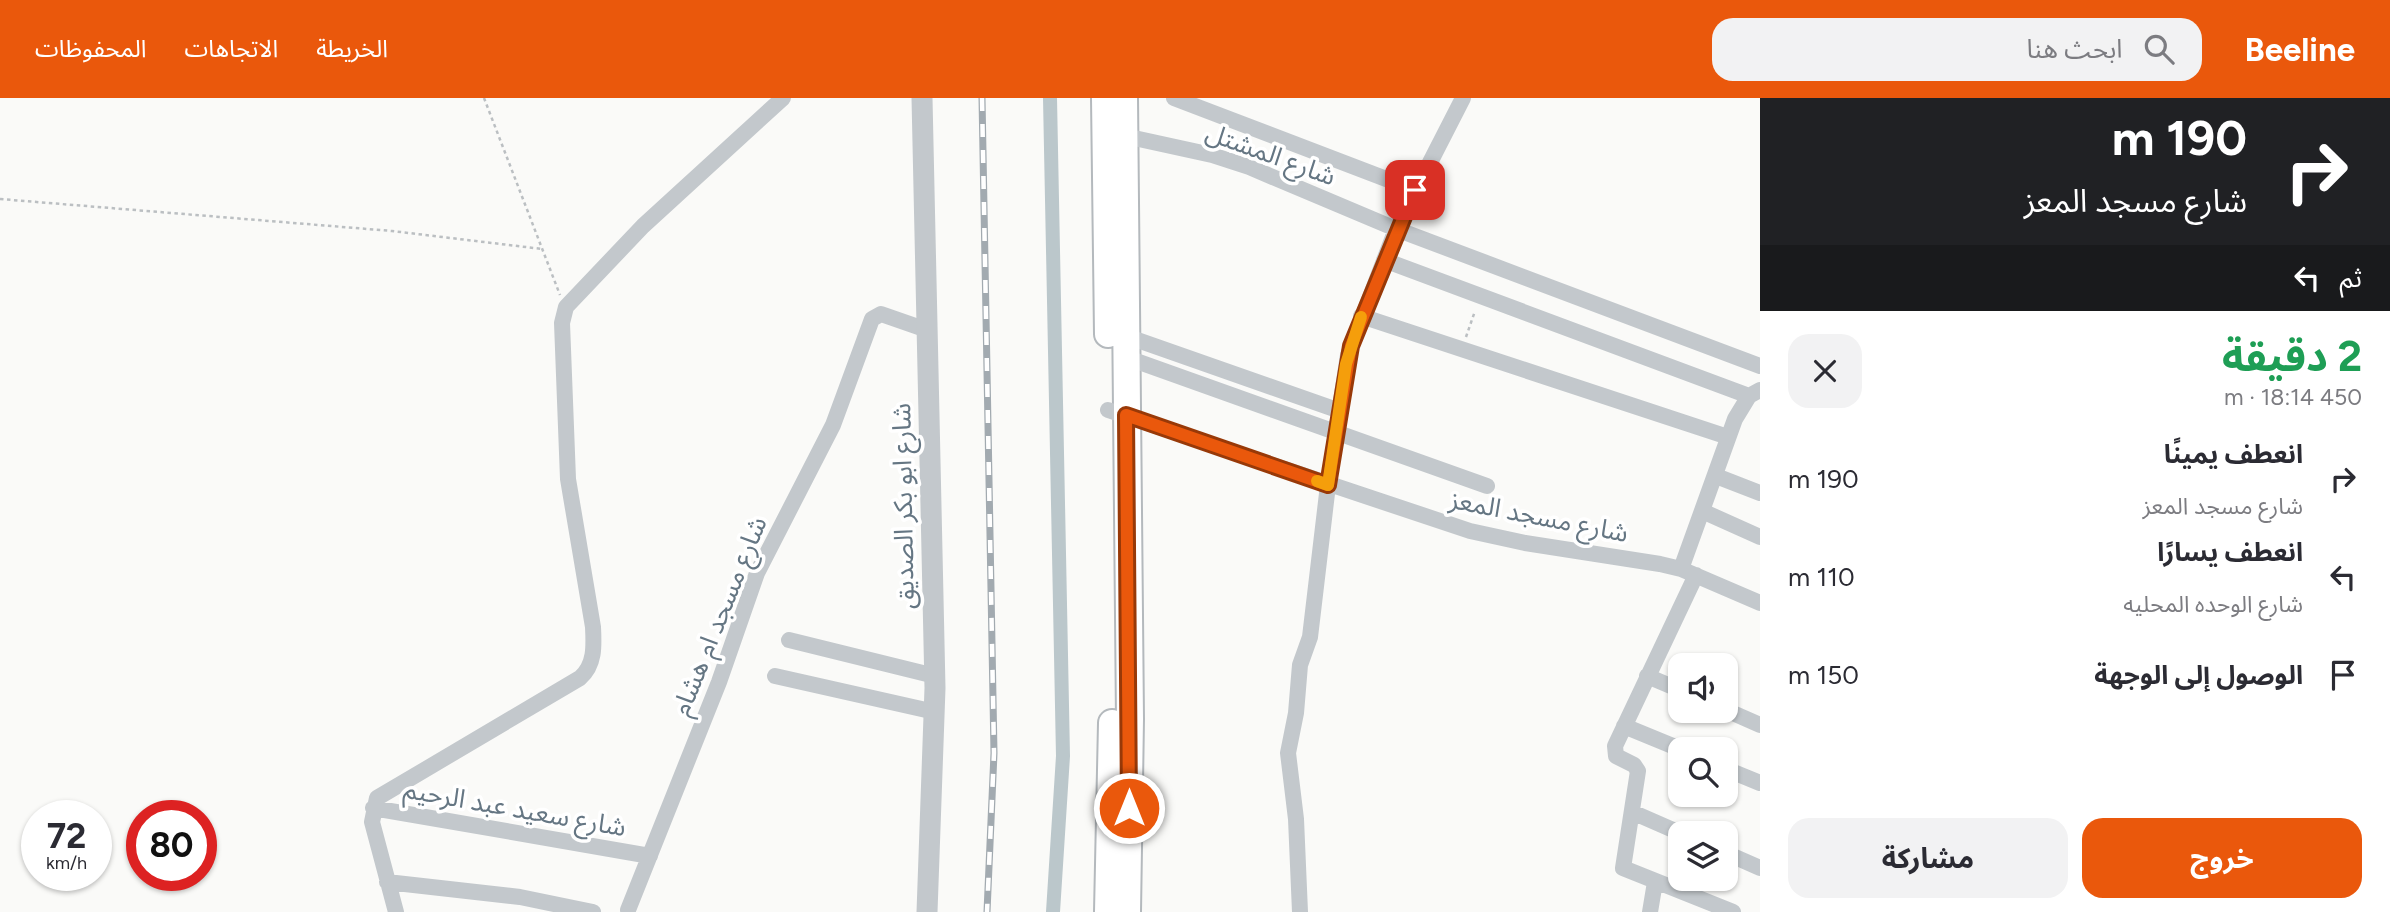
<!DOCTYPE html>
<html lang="ar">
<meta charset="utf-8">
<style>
body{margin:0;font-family:Figtree,"Noto Sans Arabic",sans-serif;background:#f2f2f3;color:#2b2b33;direction:rtl;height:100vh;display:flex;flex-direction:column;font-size:26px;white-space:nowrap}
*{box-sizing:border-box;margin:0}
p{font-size:23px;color:#7c7c81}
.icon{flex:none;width:38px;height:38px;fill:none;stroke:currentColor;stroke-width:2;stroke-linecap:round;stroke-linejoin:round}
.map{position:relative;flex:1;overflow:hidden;direction:ltr}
.side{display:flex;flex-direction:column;background:#fff;width:630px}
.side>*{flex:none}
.hud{background:#202124;color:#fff;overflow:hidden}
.fabs{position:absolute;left:1668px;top:555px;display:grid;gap:14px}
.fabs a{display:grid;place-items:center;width:70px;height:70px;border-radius:14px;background:#fff;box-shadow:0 2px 5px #0004;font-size:35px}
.speed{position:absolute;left:21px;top:702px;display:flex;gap:14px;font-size:35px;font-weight:700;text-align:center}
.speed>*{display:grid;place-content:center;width:91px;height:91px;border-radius:50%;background:#fff;box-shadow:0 2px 5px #0004;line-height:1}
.speed small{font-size:18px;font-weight:400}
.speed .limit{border:10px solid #d22;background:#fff;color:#111}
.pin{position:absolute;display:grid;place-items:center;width:60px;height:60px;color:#fff;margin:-30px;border-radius:14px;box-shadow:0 4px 10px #0006}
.me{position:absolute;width:77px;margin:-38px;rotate:0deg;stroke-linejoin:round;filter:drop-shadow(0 0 5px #0008)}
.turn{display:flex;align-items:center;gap:24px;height:147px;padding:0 28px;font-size:32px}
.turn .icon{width:91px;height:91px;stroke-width:2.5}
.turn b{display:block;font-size:49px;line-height:60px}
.then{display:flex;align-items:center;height:66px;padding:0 28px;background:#0003;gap:14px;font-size:26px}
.round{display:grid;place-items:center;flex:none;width:74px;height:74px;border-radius:21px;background:#f2f2f3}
.overview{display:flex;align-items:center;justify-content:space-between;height:119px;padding:0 28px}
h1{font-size:42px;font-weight:700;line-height:52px;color:#1e9e55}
.cta{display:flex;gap:14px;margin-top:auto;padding:14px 28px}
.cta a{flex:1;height:80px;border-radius:21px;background:#ea580c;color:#fff;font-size:28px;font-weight:700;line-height:80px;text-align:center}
.cta a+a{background:#f2f2f3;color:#2b2b33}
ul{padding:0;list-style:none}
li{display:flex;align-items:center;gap:21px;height:98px;padding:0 28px}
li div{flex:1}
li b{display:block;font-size:26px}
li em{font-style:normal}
header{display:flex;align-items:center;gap:42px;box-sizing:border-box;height:98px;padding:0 35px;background:#ea580c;color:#fff}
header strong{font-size:33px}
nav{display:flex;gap:38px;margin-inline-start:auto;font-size:24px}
.search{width:490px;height:63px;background:#f2f2f3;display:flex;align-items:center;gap:18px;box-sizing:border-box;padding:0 24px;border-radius:21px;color:#7c7c81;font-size:26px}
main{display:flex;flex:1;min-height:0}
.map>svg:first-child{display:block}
</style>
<header>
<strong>Beeline</strong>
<div class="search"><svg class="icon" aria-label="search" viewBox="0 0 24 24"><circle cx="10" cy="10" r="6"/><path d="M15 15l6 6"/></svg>ابحث هنا</div>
<nav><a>الخريطة</a><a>الاتجاهات</a><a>المحفوظات</a></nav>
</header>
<main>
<section class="side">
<div class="hud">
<div class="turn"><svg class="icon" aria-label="right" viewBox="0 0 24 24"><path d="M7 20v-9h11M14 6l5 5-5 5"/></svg><div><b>190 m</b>شارع مسجد المعز</div></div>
<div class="then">ثم<svg class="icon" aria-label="left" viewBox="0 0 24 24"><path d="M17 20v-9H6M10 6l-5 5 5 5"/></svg></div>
</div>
<div class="overview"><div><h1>2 دقيقة</h1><p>450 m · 18:14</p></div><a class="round"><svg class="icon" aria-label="close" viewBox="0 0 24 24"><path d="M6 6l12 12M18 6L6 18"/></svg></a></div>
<ul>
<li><svg class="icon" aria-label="right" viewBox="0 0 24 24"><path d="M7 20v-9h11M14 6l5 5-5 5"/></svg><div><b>انعطف يمينًا</b><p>شارع مسجد المعز</p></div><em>190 m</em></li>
<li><svg class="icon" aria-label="left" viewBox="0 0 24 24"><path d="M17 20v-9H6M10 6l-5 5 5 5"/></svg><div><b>انعطف يسارًا</b><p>شارع الوحده المحليه</p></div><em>110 m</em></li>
<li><svg class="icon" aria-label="arrive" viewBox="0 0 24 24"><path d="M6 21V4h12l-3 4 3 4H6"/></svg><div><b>الوصول إلى الوجهة</b></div><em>150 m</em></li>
</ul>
<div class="cta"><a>خروج</a><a>مشاركة</a></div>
</section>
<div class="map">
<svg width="1760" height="814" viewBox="0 0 1760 814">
<rect width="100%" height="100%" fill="#fafaf8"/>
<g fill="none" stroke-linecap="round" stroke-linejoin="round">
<path stroke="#bbc7cb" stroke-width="14" d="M1050 0 1063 658 1053 814"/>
<defs>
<path id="trunk" d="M1105 0 1108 236
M1124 0 1130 621 1127 814
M1108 814 1112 625"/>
</defs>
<use href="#trunk" stroke="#b4b9bd" stroke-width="30"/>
<path stroke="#bbbfc2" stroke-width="2.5" stroke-dasharray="3.5 3.5" stroke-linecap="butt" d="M484 0 560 197
M0 101 392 133 542 151
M1466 239 1475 213"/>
<path stroke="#c3c8cc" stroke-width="16" d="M1174 0 1415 92
M1125 38 1212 57 1249 69 1396 131 1760 268
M1384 162 1749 298
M1361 218 1728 339
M1126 238 1340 313
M1125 259 1487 388
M1108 312 1470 433 1525 445 1660 466 1681 471 1760 505
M1716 378 1760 395
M1702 413 1760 439
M1681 471 1735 321 1749 298 1760 292
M1696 477 1615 648 1616 658 1634 667 1638 673 1623 770 1733 814
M789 542 935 578
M775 578 935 614
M1647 578 1680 592
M1726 612 1760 627
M1624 628 1680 651
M1726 671 1760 685
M373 710 650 758
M1632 714 1680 735
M1726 755 1760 770
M387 784 520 799 593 814
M628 812 719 584 757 475 833 327 872 221 881 216 927 232
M396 814 372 724 377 700 580 580C595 567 594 548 593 529L568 381 562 225 566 209 643 128 783 0
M1300 814 1296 721 1288 655 1296 615 1300 567 1310 539 1328 387 1348 257 1396 131 1463 0
M1650 814 1655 784"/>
<path stroke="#c3c8cc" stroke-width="21" d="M922 0 935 590 927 814"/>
<use href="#trunk" stroke="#fff" stroke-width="26"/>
<defs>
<path id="rail" d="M982 0 994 655 987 814"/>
</defs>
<use href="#rail" stroke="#a2aab0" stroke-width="7"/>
<use href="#rail" stroke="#fff" stroke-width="4.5" stroke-dasharray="13" stroke-linecap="butt"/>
</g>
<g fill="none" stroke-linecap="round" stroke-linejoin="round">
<defs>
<path id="route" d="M1129 710 1126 317 1328 387 1351 248 1415 92"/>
</defs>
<use href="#route" stroke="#983908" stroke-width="18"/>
<use href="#route" stroke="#ea580c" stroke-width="12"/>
<path stroke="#f59e0b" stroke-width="12" d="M1317 383 1328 387 1346 266 1361 219"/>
</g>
<g text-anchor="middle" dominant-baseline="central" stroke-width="7" stroke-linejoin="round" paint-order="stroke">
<g font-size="26" fill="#657683" stroke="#fff">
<text transform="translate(1271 56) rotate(20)">شارع المشتل</text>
<text transform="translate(903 408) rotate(-91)">شارع ابو بكر الصديق</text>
<text transform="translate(1539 418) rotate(11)">شارع مسجد المعز</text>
<text transform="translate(719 518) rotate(-68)">شارع مسجد ام هشام</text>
<text transform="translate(515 710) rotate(10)">شارع سعيد عبد الرحيم</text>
</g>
</g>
</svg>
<div class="fabs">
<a><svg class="icon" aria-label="sound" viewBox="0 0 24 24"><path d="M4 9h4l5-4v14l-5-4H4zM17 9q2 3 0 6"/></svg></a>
<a><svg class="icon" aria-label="search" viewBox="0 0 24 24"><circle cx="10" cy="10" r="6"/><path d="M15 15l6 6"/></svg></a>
<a><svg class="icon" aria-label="layers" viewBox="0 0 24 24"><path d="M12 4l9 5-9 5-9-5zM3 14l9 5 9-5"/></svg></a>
</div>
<div class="speed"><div>72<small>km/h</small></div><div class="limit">80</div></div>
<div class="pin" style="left:1415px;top:92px;background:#d93025"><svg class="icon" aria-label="arrive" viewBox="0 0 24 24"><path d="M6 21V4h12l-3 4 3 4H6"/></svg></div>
<svg class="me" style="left:1129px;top:710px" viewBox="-20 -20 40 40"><circle r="17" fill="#ea580c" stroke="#fff" stroke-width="3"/><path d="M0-11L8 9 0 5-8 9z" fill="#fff"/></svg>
</div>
</main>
